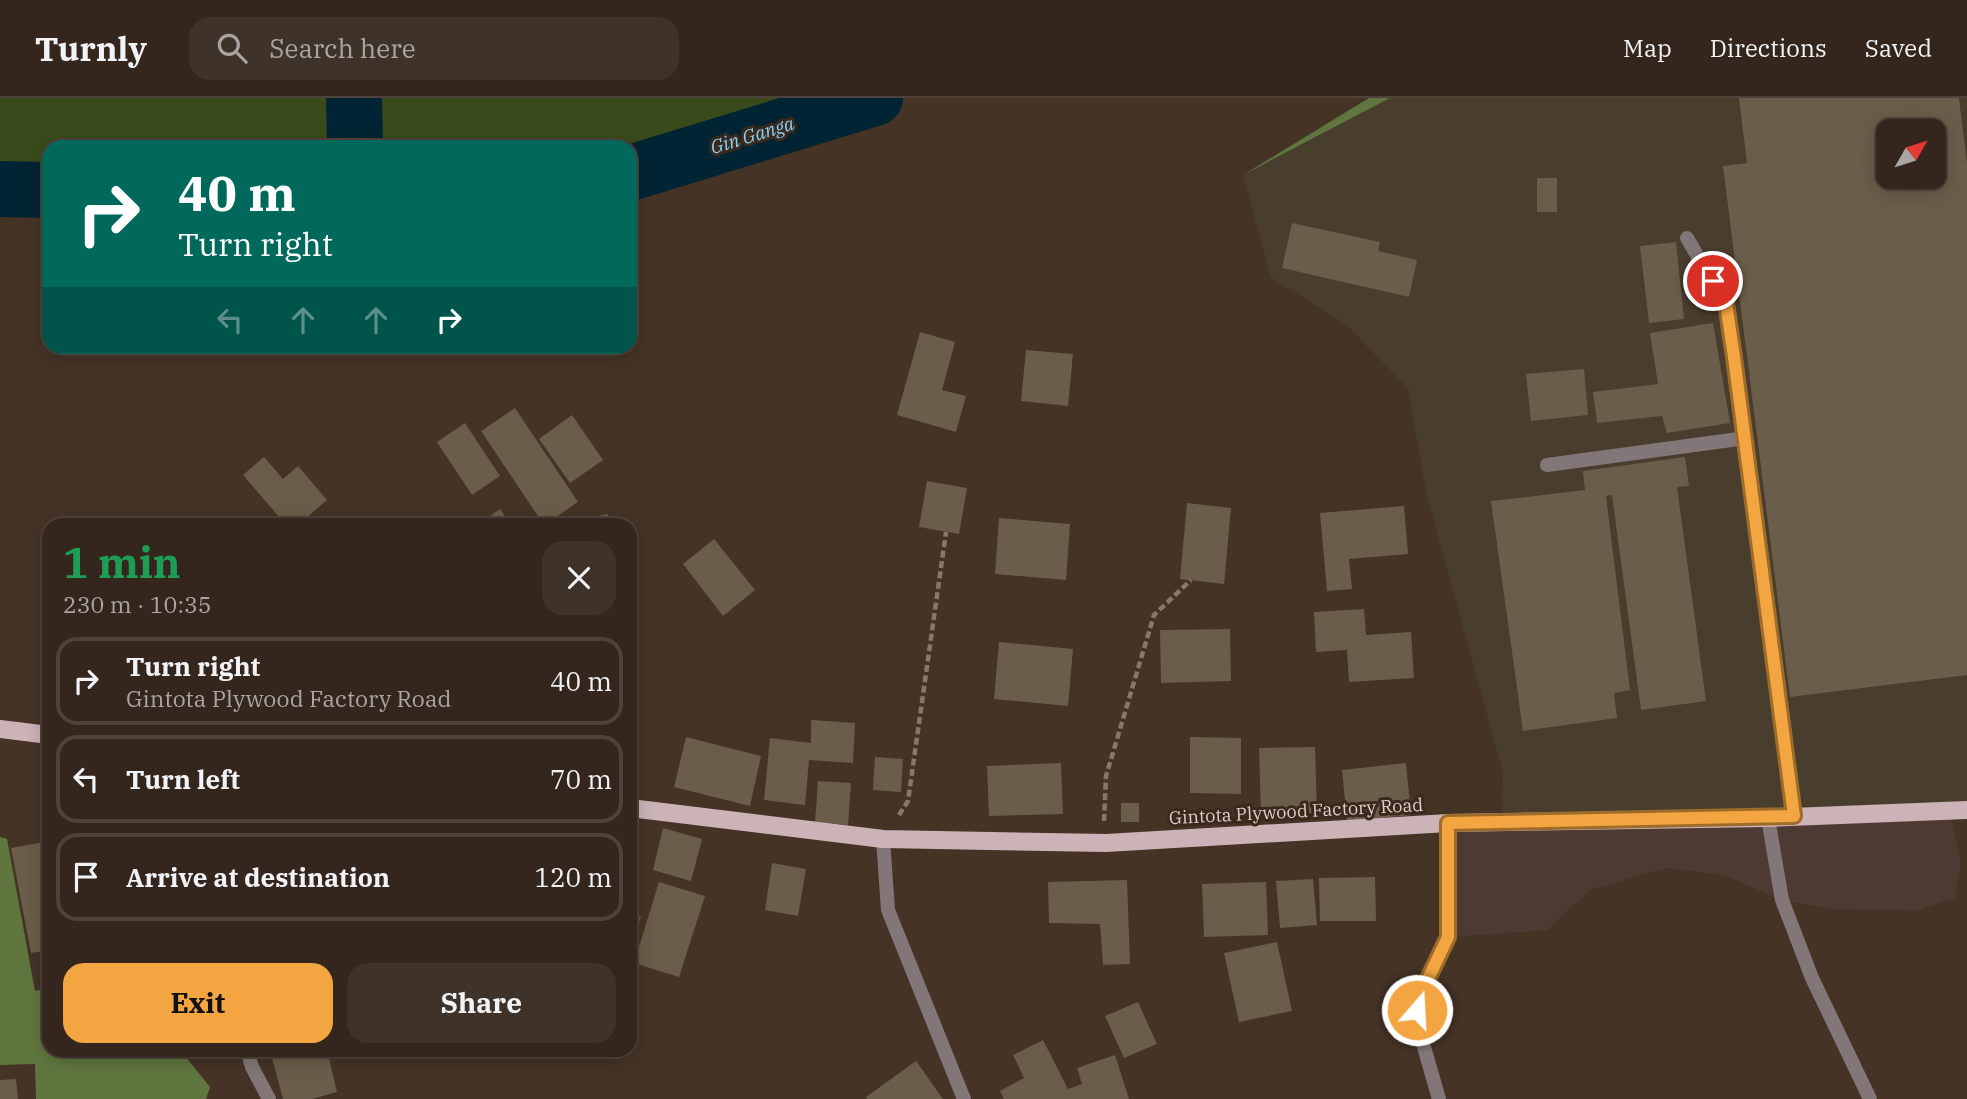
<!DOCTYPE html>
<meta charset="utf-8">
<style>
body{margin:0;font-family:"IBM Plex Serif",serif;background:#3f3229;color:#f1f3f6;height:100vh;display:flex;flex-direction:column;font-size:26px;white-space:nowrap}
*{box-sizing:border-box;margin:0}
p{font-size:23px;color:#a9a5a3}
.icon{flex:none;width:38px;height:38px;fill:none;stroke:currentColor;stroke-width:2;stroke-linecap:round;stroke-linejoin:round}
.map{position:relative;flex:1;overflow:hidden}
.panel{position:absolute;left:42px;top:420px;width:595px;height:539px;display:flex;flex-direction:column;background:#34261c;border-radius:21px;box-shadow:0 4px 18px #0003,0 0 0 2px #4e433b}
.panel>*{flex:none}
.guide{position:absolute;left:42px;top:42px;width:595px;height:214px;border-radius:21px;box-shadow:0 4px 18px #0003,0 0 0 2px #4e433b;background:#00695c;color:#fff;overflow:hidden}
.needle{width:46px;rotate:51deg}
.tools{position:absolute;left:1876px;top:21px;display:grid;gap:14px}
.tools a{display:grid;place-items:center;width:70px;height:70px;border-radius:14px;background:#34261c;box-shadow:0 4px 18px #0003,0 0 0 2px #4e433b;font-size:35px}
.pin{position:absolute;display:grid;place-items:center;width:60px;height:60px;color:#fff;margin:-30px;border:4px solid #fff;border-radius:50%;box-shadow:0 2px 7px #0007}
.me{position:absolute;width:77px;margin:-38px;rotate:19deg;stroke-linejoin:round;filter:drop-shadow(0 0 5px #0008)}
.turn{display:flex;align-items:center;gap:24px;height:147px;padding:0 21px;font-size:32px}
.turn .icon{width:91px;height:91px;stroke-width:2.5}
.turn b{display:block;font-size:49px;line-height:60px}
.lanes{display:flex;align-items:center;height:66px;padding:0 21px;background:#0003;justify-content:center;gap:35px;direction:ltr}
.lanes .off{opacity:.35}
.round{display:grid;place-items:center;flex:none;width:74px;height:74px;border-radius:21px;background:#3f3229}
.summary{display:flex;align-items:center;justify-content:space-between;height:119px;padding:0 21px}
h1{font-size:42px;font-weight:800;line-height:52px;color:#1e9e55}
.action{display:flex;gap:14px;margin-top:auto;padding:14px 21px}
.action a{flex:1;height:80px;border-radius:21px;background:#f2a541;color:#111;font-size:28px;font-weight:800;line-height:80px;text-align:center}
.action a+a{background:#3f3229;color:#f1f3f6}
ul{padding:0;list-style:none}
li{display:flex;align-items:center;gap:21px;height:88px;margin:0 14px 10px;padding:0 7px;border:4px solid #4e433b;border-radius:21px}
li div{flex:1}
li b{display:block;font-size:26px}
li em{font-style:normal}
header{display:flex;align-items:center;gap:42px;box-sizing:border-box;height:98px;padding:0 35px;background:#34261c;border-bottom:2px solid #4e433b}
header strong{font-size:33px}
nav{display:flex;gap:38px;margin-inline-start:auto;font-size:24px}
.search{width:490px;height:63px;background:#3f3229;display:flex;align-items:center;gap:18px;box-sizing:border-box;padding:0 24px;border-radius:21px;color:#a9a5a3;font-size:26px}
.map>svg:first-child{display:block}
</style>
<header>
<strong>Turnly</strong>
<div class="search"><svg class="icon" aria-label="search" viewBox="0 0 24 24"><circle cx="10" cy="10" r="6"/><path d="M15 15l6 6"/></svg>Search here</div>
<nav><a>Map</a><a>Directions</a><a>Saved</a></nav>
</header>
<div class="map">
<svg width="1967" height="1001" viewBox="0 0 1967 1001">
<rect width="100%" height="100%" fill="#453326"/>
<path fill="#4d3a33" d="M1950 712 1961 765 1955 800 1918 812 1829 811 1782 802 1724 777 1666 770 1590 792 1547 832 1448 839V725Z"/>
<path fill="#493d2e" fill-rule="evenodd" d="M1390 0H1967V712L1501 723 1503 675 1426 394 1408 290 1344 225 1271 180 1243 77ZM1888 33H1934V79H1888Z"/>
<path fill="#394b1b" d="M0 0H875L630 75V49H49V92L0 91Z"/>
<path fill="#60763f" d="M1369 0H1390L1243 77Z
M0 739 7 741 35 893 49 890V952H180L210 989 206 1001H36L35 966 0 967Z"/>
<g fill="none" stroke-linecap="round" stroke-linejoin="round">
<path stroke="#002433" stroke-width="56" d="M354 0 355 49
M630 75 875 0
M0 91 49 92"/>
</g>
<path fill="#6a5d4a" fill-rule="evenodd" d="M1739 0H1959L1967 66V577L1790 599 1723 68 1747 65ZM1888 33H1934V79H1888Z
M1537 80H1557V114H1537Z
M1292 125 1380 144 1378 153 1417 162 1409 199 1282 170Z
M1676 144 1684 221 1649 225 1640 148Z
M1713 225 1730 325 1667 335 1662 318 1597 325 1593 294 1658 286 1650 235Z
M920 234 955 244 942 292 966 298 956 334 897 317Z
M1026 252 1073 256 1068 308 1021 303Z
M1584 271 1588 317 1531 323 1526 276Z
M515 310 578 404 544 427 481 333Z
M572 317 603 362 570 385 539 341Z
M465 325 500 378 472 397 437 344Z
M264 359 283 381 298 368 327 402 298 427H286L243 377Z
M1685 359 1689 388 1677 389 1706 603 1641 612 1612 397 1606 398 1630 592 1614 595 1617 620 1523 633 1491 403 1585 392 1583 373Z
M927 383 967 390 959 436 919 429Z
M1187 405 1231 410 1224 486 1180 481Z
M1404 408 1408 456 1349 461 1352 491 1327 493 1320 415Z
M500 411 511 427H477Z
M608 416 610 427H581L580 421Z
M999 420 1070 426 1066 482 995 476Z
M714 441 755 492 723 518 683 466Z
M632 452 637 479 630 481V453Z
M1364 511 1366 537 1411 534 1414 580 1349 584 1347 552 1316 554 1314 514Z
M1230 531 1231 583 1161 585 1160 532Z
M999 544 1073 551 1068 608 994 601Z
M811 622 855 625 853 665 809 662 805 707 764 702 770 640 811 645Z
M686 639 761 658 750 708 674 689Z
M1190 639 1241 640V696L1190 695Z
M1315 649 1317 715 1261 716 1259 650Z
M875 659 903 661 901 694 873 692Z
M1061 665 1063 716 989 718 987 668Z
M1406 665 1411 717 1347 723 1342 672Z
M818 683 851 685 848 727 815 724Z
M1121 705H1139V724H1121Z
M663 730 702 741 691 783 653 772Z
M49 743V852L31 855 11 750Z
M772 765 806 771 798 818 765 812Z
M1375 779 1376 823H1320L1319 780Z
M1313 781 1317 827 1280 830 1276 783Z
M1127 782 1130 866 1103 867 1100 826 1049 825 1048 784Z
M659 784 705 798 679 879 634 865Z
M1266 784 1268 837 1204 839 1202 786Z
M630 815 641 818 631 853H630Z
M1277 844 1292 913 1239 924 1224 855Z
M1138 904 1157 946 1124 960 1105 918Z
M1043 942 1068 991 1082 986 1077 970 1115 957 1129 1001H1004L1000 993 1024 980 1013 957Z
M270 952H327L337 994 312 1001H283Z
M916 963 943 1001H867L866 999Z
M16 981 18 1001H0V982Z"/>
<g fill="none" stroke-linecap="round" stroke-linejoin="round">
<path stroke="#87786d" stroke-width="4.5" stroke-dasharray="7 3.5" stroke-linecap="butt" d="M899 717 908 703 946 434
M1104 723 1106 678 1154 517 1191 482"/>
<path stroke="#827678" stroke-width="14" d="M1687 140 1725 205 1746 340 1794 718
M1547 367 1746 340"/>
<path stroke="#827678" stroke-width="14" d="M1768 720 1782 802 1812 880 1870 1001
M883 741 888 812 964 1001
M247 952 252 969 269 1001
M1439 1001 1422 942 1417 912 1427 883 1448 839V725"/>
<path stroke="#cbb3b7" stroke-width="18" d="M0 631 49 637
M630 710 883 741 1106 745 1448 725 1768 720 1967 712"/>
</g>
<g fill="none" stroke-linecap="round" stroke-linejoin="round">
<defs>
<path id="route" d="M1417 912 1427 883 1448 839V725L1794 718 1734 259 1726 205 1713 183"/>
</defs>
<use href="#route" stroke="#9d6b2a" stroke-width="18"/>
<use href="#route" stroke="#f2a541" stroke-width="12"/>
</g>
<g text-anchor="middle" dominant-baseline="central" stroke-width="6" stroke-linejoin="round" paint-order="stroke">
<g font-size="18" fill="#dbcfc7" stroke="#3b291d">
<text transform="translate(1296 713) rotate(-3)">Gintota Plywood Factory Road</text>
</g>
<g font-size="19" font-style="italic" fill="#84d2f5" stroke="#3b291d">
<text transform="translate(752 37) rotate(-17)">Gin Ganga</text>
</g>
</g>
</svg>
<div class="tools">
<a><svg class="needle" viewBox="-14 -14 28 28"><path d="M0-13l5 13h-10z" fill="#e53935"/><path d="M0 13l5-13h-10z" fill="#a9a5a3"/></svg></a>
</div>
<div class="pin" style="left:1713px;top:183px;background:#d93025"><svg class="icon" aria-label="arrive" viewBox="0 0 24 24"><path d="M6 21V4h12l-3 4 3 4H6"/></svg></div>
<svg class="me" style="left:1417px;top:912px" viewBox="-20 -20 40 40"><circle r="17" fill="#f2a541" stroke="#fff" stroke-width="3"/><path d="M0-11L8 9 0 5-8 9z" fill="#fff"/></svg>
<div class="guide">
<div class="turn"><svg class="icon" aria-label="right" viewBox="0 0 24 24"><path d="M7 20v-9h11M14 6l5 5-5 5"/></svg><div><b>40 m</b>Turn right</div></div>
<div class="lanes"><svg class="icon off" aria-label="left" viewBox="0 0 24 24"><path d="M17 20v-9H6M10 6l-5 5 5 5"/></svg><svg class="icon off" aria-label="ahead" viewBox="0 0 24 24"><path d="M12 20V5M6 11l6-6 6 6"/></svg><svg class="icon off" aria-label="ahead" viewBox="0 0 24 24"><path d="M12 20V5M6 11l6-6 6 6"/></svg><svg class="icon" aria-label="right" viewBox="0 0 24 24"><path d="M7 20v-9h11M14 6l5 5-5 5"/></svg></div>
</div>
<section class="panel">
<div class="summary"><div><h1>1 min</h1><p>230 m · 10:35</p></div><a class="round"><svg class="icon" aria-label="close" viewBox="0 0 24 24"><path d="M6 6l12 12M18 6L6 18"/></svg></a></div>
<ul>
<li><svg class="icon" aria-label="right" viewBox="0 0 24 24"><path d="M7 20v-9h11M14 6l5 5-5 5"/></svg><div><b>Turn right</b><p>Gintota Plywood Factory Road</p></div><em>40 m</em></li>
<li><svg class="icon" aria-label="left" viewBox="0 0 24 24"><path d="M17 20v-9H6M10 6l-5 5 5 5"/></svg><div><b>Turn left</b></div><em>70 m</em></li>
<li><svg class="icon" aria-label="arrive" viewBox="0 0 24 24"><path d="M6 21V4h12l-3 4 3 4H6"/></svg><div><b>Arrive at destination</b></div><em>120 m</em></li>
</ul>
<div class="action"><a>Exit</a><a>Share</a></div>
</section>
</div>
